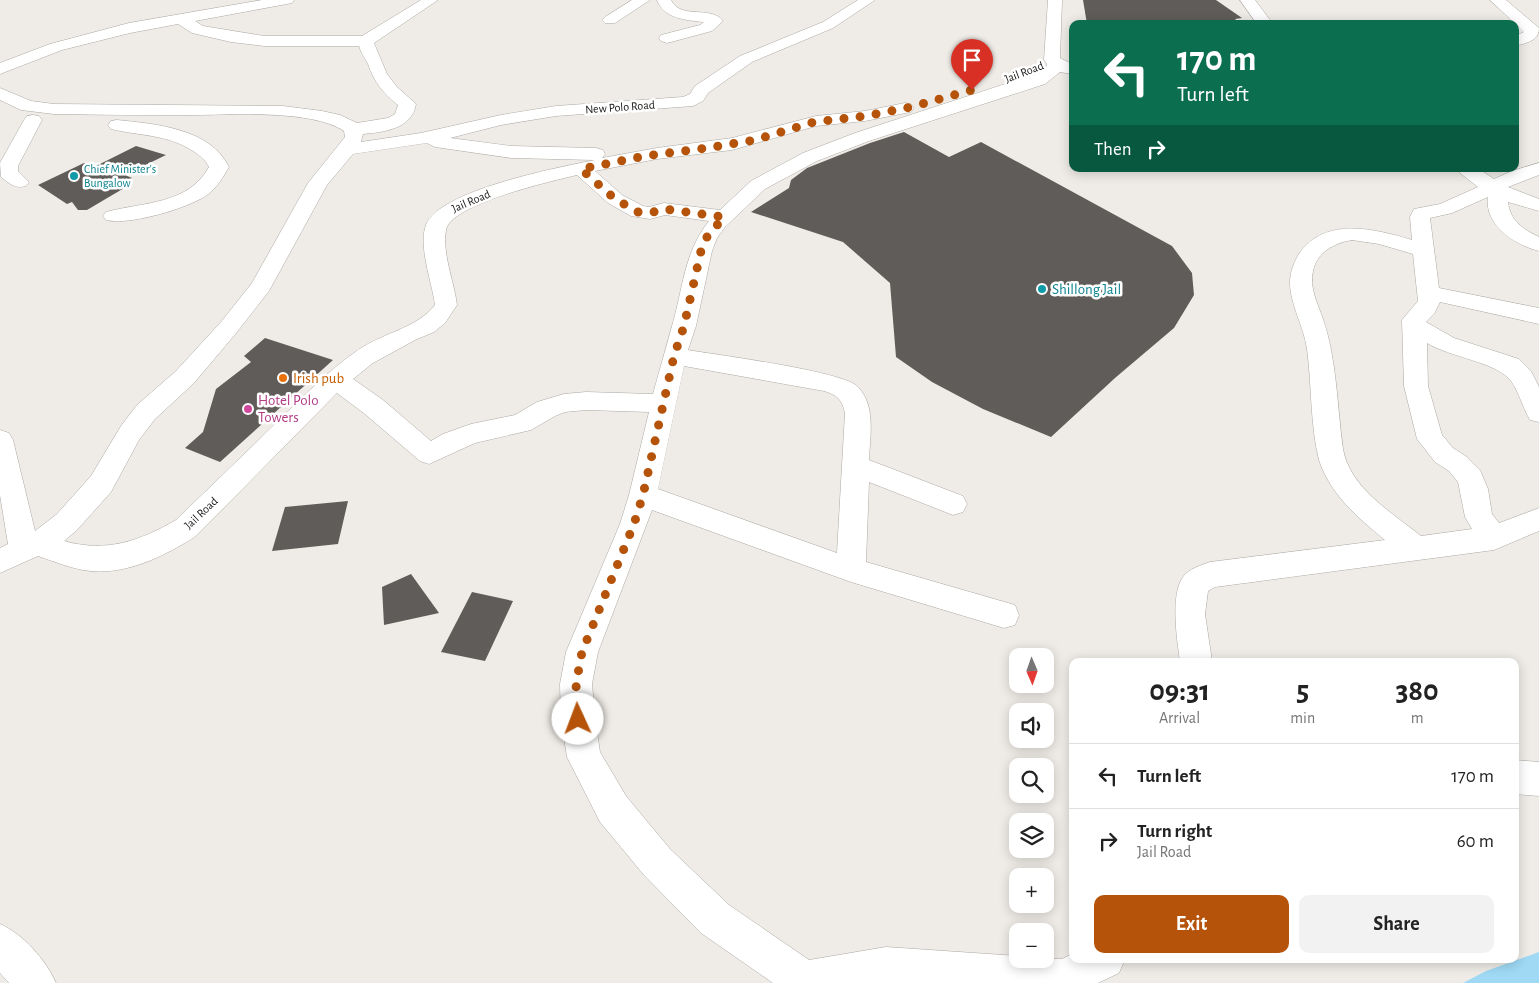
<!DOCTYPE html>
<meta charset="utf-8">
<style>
body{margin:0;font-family:"Alegreya Sans",sans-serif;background:#f2f2f2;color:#222;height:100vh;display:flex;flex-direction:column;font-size:19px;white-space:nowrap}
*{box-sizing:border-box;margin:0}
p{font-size:16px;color:#767676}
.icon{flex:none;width:28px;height:28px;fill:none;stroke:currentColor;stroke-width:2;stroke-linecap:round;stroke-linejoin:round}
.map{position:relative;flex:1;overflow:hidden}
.side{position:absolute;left:1069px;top:658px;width:450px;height:305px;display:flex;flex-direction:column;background:#fff;border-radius:10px;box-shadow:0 2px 12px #0003}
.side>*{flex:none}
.hud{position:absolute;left:1069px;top:20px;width:450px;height:152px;border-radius:10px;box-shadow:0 2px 12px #0003;background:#0b6e4f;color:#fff;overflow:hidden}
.needle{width:32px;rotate:178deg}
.tools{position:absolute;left:1009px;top:648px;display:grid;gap:10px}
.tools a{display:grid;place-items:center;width:45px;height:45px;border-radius:10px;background:#fff;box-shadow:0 2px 12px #0003;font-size:25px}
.pin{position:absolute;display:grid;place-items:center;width:42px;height:42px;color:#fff;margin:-51px -21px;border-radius:50% 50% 50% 0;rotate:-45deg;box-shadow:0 0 5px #0007}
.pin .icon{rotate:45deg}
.me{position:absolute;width:55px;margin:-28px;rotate:358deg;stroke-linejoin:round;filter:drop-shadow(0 0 4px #0008)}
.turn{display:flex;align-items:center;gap:18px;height:105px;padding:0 25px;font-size:22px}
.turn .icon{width:65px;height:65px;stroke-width:2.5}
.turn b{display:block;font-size:35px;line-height:42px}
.then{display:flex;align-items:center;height:48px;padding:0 25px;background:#0003;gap:10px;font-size:19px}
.eta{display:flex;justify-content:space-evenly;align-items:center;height:85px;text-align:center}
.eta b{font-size:30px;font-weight:700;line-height:35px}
.primary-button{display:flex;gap:10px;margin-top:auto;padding:10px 25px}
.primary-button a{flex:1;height:58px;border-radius:10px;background:#b45309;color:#fff;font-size:20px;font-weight:700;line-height:58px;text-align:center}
.primary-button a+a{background:#f2f2f2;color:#222}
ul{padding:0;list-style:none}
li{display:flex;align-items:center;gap:15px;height:65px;padding:0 25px;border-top:1px solid #e0e0e0}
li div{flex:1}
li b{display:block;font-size:19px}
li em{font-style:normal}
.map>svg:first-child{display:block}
</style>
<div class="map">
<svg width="1539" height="983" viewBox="0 0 1539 983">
<rect width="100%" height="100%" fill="#efece7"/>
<path fill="#9fd9f4" d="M1539 952V983H1463L1486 971Z"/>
<path fill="#605c59" d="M1083 0H1216L1242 18 1235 19 1240 24H1087Z
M904 132 949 157 981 142 1172 246 1192 273 1194 295 1174 328 1115 378 1051 437 983 409 932 382 896 357 890 283 843 242 751 212 789 188 791 180 807 168 870 143Z
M136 146 166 155 125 175 132 178 126 182 131 184 87 210H78L72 202 67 204 38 185 84 163 94 167Z
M265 338 333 360 220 462 185 448 203 432 216 389 251 362 244 356Z
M348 501 338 544 272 551 285 507Z
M411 574 439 613 384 625 382 587Z
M472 592 513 601 485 661 441 652Z"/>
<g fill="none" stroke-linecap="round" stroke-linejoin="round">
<defs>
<path id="minor" d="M262 0H294L292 3 287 4 195 21 203 26 264 36H362L421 0H438L374 43 387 74 397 87 416 104C412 129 384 132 363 134L361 142 421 133 501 115 556 106 683 97 690 94 695 86 740 56 823 22 858 0H875L833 28 752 62 708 93 703 101 693 106 556 116 501 125 450 138 511 146 596 148 603 150 605 154 602 158 657 148 732 138 816 116 865 111 905 103 911 104 914 108 911 112 865 121 816 126 732 150 657 159 595 171 622 195 643 206 649 207 664 203 720 210 751 181 803 153 855 133 1039 73 1046 68 1047 64 1044 60 1048 0H1062L1060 58 1072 64V74L1060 72 1045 84 869 141 817 161 765 189 725 227 717 238 712 251 696 326 688 350C716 355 844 371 858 387 876 406 870 436 869 460L963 496 967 504 963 512 953 515 869 482 866 562 1015 605 1019 615 1015 625 1004 628 851 582 652 510 598 652 592 684 595 719 600 752 626 796 670 849 729 905 809 960 886 947 1018 956V959H1062L1072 954V959H1125L1119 973 1098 983H773L701 933 644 875 600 822 567 757 561 719 560 684 566 652 620 524 629 495 649 412 586 410 565 412 555 416 531 430 475 443 429 464 420 461 365 414 337 393 196 536C163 557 123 577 83 570 67 567 53 561 38 556L0 573V548L8 544 0 495V430L9 433 13 440 35 531 57 514 91 476 121 426 137 405 176 371 221 322 252 283 308 183 345 137 344 131C311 109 231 115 191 115 145 115 100 115 54 114L21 110 0 100V88L31 101 54 104 283 106 322 111 340 115 357 123 388 118 395 114 398 105C382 92 375 83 368 64 365 58 361 53 359 46H264L231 42 192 33 178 24 130 33 62 50 0 74V63L50 44 129 23ZM427 143 435 147 511 158 595 160C561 167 439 190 426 225 418 246 432 282 435 305 417 329 378 334 354 353 327 372 304 396 280 419 246 453 211 486 176 520 140 541 106 553 64 541L77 530 111 492 139 440 155 419 194 383 237 332 269 291 327 185 353 154ZM577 175 608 203 631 216 650 219 665 215 709 221C684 252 683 289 672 326 666 349 659 371 653 394L586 392 564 394 537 402 515 415 471 424 443 434 431 441 383 400 353 379 373 363 415 340 434 332 445 323 457 305C454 281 442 254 446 230 450 204 552 181 577 175ZM684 366 824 391C837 395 842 399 845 413L837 553 658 489Z
M632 0H650L615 23H605L602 20 605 17Z
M657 0H671C680 20 711 5 723 21L712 31 667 43 661 41 659 38 661 35 700 25 704 22C686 20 664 19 657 0Z
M1240 0H1255L1273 24H1257Z
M1490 0H1506L1539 28C1539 41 1526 43 1515 46V36L1524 32Z
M33 115 39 116 42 120 18 166V171L29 182 26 186C15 189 10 184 1 177L0 163 24 120 27 116Z
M117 120C155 124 210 128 229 167 223 177 217 188 207 195 189 208 128 226 106 220L103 216 106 212C143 202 188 205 209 167 206 160 199 155 193 151 167 134 140 136 111 129L108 125 111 121Z
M1539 163V175L1508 187 1539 199V211L1508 202C1510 221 1523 229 1539 237V251C1515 245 1484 225 1488 197L1452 213 1430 218 1439 288 1539 308V324L1440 302 1434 314 1426 322 1454 338 1519 359 1531 371 1539 387V422L1530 420C1523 408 1519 392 1511 381 1497 362 1449 357 1427 343L1428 386 1442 435 1453 448 1467 457 1480 470 1488 489 1492 514 1499 523 1539 508V531L1494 550 1215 587 1208 591 1205 614 1212 661H1180C1177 640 1170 595 1183 577 1188 569 1202 565 1210 562L1385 540C1358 518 1330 494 1319 460 1310 424 1312 386 1307 349 1304 327 1290 304 1290 283 1290 272 1294 262 1299 254 1325 216 1375 229 1412 240L1410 217 1414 209 1440 204 1478 187 1460 173 1458 169H1479L1494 179 1512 171ZM1352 240 1379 244 1413 254 1418 301 1402 320 1404 386 1417 439 1435 462 1449 471 1458 482 1465 517 1472 529 1421 536C1391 512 1350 488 1343 449 1337 406 1337 360 1323 319 1318 304 1309 288 1313 271 1317 252 1334 243 1352 240Z
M1515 760 1539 762V796L1515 794Z
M0 924C23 934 46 960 56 983H9L0 973Z"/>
</defs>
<use href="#minor" stroke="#aca9a4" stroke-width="1"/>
<use href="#minor" fill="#fff" fill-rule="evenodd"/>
</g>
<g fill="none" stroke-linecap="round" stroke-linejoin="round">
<path stroke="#b45309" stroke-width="9" stroke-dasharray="0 16.2" d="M578 719 576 684 582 652 634 524 643 495 674 356 684 326 701 251 707 237 724 217 664 209 650 213 638 212 615 199 581 169 645 156 707 148 755 140 814 122 866 116 911 107 972 90"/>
</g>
<g fill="#0f9aa8" stroke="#fff" stroke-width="2">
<circle cx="74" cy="176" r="5"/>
<circle cx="1042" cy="289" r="5"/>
</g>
<circle fill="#e8710a" stroke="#fff" stroke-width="2" cx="283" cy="378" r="5"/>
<circle fill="#d1479c" stroke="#fff" stroke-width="2" cx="248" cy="409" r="5"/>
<g text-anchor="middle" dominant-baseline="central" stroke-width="5" stroke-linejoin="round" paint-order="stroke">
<g font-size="12" fill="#181715" stroke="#fff">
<text transform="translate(1024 72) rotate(-21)">Jail Road</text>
<text transform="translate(620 107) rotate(-4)">New Polo Road</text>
<text transform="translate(471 201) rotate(-23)">Jail Road</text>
<text transform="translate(201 513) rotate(-43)">Jail Road</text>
</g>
<g font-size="12" fill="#0d838f" stroke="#fff" text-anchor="start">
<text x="84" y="169">Chief Minister's<tspan x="84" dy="14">Bungalow</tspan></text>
</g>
<g font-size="15" fill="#0d838f" stroke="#fff" text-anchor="start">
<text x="1052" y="289">Shillong Jail</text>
</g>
<g font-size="15" fill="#c56008" stroke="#fff" text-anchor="start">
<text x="293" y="378">Irish pub</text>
</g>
<g font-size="15" fill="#b23c85" stroke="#fff" text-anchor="start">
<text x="258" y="400">Hotel Polo<tspan x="258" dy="17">Towers</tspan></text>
</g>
</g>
</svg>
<div class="tools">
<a><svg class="needle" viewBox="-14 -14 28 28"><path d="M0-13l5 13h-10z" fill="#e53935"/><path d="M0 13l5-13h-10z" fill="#767676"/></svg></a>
<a><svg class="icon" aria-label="sound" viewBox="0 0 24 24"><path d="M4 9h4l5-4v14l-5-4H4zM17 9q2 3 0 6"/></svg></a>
<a><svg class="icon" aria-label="search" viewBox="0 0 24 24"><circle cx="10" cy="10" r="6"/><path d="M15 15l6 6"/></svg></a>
<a><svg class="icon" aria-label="layers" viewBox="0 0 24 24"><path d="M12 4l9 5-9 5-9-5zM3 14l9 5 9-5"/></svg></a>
<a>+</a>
<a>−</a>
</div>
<div class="pin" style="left:972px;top:90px;background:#d93025"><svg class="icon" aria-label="arrive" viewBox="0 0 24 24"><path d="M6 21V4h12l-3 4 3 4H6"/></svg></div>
<svg class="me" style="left:578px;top:719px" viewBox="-20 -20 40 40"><circle r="19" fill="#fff"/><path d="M0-13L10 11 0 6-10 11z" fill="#b45309"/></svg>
<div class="hud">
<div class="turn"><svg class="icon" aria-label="left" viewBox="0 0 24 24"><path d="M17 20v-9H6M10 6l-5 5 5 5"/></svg><div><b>170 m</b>Turn left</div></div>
<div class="then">Then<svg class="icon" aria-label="right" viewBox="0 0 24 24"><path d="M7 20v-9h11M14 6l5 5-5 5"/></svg></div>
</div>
<section class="side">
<div class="eta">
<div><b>09:31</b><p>Arrival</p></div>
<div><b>5</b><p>min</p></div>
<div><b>380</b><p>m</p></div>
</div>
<ul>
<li><svg class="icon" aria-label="left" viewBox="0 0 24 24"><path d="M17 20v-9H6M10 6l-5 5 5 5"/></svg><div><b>Turn left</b></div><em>170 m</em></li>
<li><svg class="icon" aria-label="right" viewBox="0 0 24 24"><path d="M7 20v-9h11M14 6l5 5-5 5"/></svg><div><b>Turn right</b><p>Jail Road</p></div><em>60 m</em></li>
</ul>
<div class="primary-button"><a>Exit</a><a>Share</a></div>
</section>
</div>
